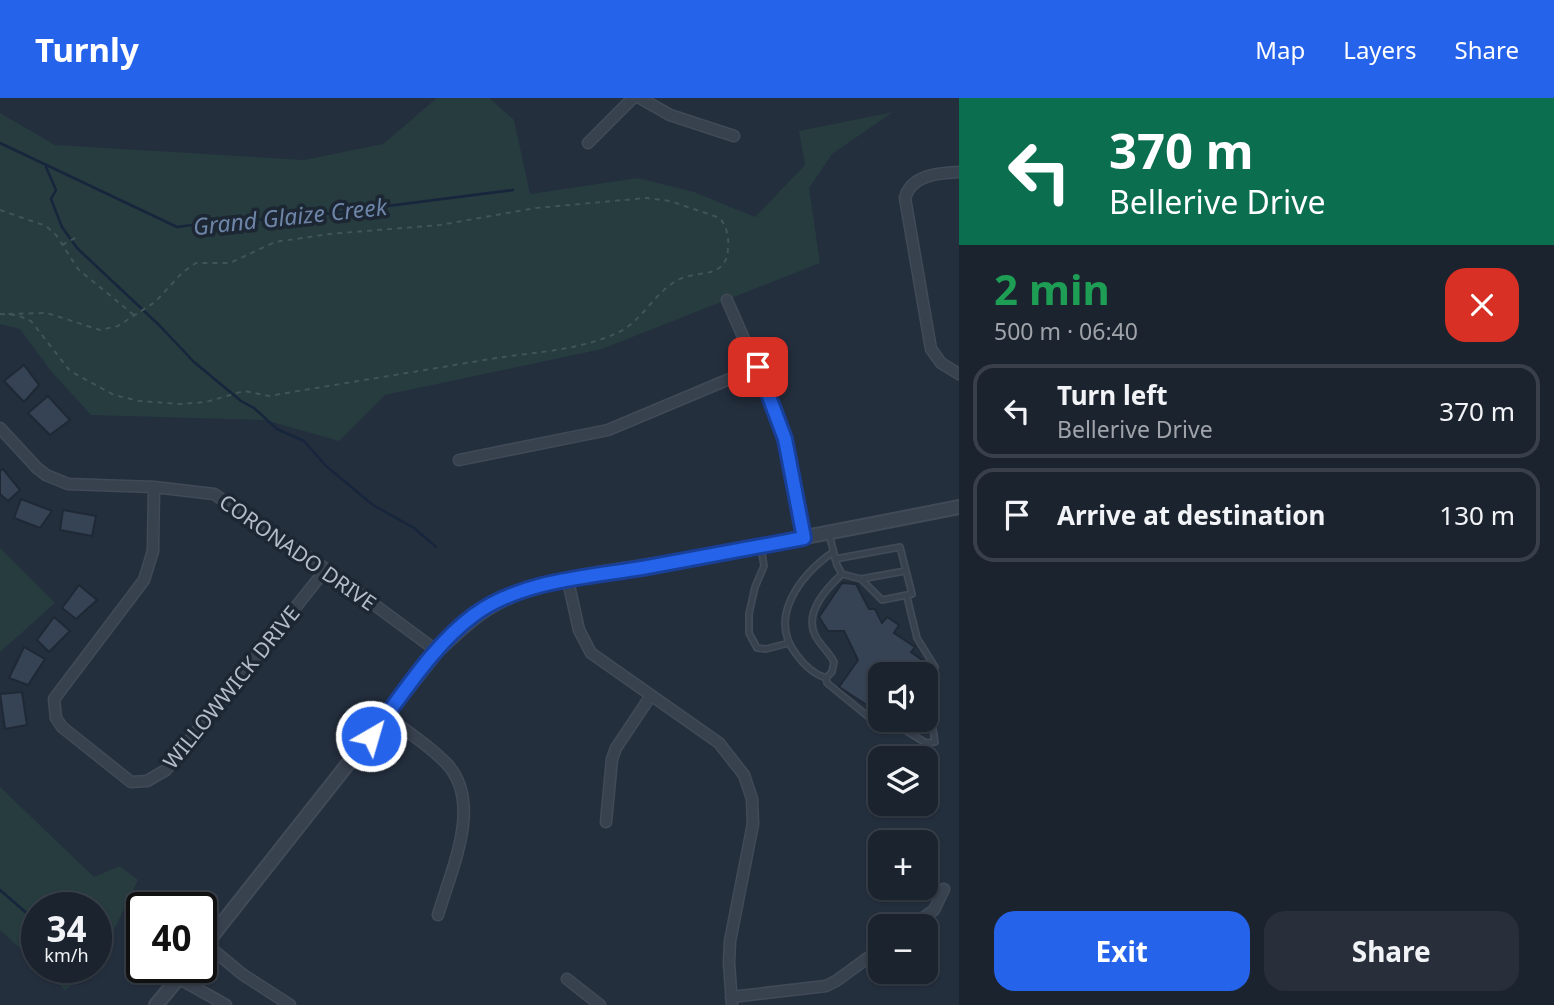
<!DOCTYPE html>
<meta charset="utf-8">
<style>
body{margin:0;font-family:"Noto Sans",sans-serif;background:#282f3a;color:#f1f3f6;height:100vh;display:flex;flex-direction:column;font-size:26px;white-space:nowrap}
*{box-sizing:border-box;margin:0}
p{font-size:23px;color:#a0a4aa}
.icon{flex:none;width:38px;height:38px;fill:none;stroke:currentColor;stroke-width:2;stroke-linecap:round;stroke-linejoin:round}
.map{position:relative;flex:1;overflow:hidden}
.side{display:flex;flex-direction:column;background:#1b232e;width:595px}
.side>*{flex:none}
.guide{background:#0b6e4f;color:#fff;overflow:hidden}
.tools{position:absolute;left:868px;top:564px;display:grid;gap:14px}
.tools a{display:grid;place-items:center;width:70px;height:70px;border-radius:14px;background:#1b232e;box-shadow:0 2px 5px #0004,0 0 0 2px #39404a;font-size:35px}
.speed{position:absolute;left:21px;top:794px;display:flex;gap:14px;font-size:35px;font-weight:700;text-align:center}
.speed>*{display:grid;place-content:center;width:91px;height:91px;border-radius:50%;background:#1b232e;box-shadow:0 2px 5px #0004,0 0 0 2px #39404a;line-height:1}
.speed small{font-size:18px;font-weight:400}
.speed .limit{border:4px solid #111;border-radius:10px;background:#fff;color:#111}
.pin{position:absolute;display:grid;place-items:center;width:60px;height:60px;color:#fff;margin:-30px;border-radius:14px;box-shadow:0 4px 10px #0006}
.me{position:absolute;width:77px;margin:-38px;rotate:38deg;stroke-linejoin:round;filter:drop-shadow(0 0 5px #0008)}
.turn{display:flex;align-items:center;gap:24px;height:147px;padding:0 35px;font-size:32px}
.turn .icon{width:91px;height:91px;stroke-width:2.5}
.turn b{display:block;font-size:49px;line-height:60px}
.round{display:grid;place-items:center;flex:none;width:74px;height:74px;border-radius:21px;background:#282f3a}
.headline{display:flex;align-items:center;justify-content:space-between;height:119px;padding:0 35px}
h1{font-size:42px;font-weight:700;line-height:52px;color:#1e9e55}
.action{display:flex;gap:14px;margin-top:auto;padding:14px 35px}
.action a{flex:1;height:80px;border-radius:21px;background:#2563eb;color:#fff;font-size:28px;font-weight:700;line-height:80px;text-align:center}
.action a+a{background:#282f3a;color:#f1f3f6}
ul{padding:0;list-style:none}
li{display:flex;align-items:center;gap:21px;height:94px;margin:0 14px 10px;padding:0 21px;border:4px solid #39404a;border-radius:21px}
li div{flex:1}
li b{display:block;font-size:26px}
li em{font-style:normal}
header{display:flex;align-items:center;gap:42px;box-sizing:border-box;height:98px;padding:0 35px;background:#2563eb;color:#fff}
header strong{font-size:33px}
nav{display:flex;gap:38px;margin-inline-start:auto;font-size:24px}
main{display:flex;flex:1;min-height:0}
.map>svg:first-child{display:block}
</style>
<header>
<strong>Turnly</strong>
<nav><a>Map</a><a>Layers</a><a>Share</a></nav>
</header>
<main>
<div class="map">
<svg width="959" height="907" viewBox="0 0 959 907">
<rect width="100%" height="100%" fill="#242f3e"/>
<path fill="#263c3f" d="M437 0H489L514 22 530 96 638 80 694 94 755 119 805 67 799 33 893 14 832 56 809 90 820 165 602 251 385 297 339 343 265 322 91 317 51 273 20 231 0 226V15L55 47 304 62 383 46Z
M0 450 55 505 0 554Z
M0 689 94 779 120 768 138 782 96 869V810H37V866L0 832Z
M41 870H96L65 892Z"/>
<g fill="none" stroke-linecap="round" stroke-linejoin="round">
<path stroke="#17263c" stroke-width="2.5" d="M0 45 177 129 216 124 301 119 513 92
M46 69 56 92 51 101 62 129 77 150 159 227 194 264 241 303 254 310 277 331 304 343 326 368 373 407 414 430 436 449
M0 792 37 824"/>
</g>
<path fill="#364354" stroke="#1f2835" stroke-width="2" d="M24 267 39 287 24 304 4 283Z
M48 298 70 322 50 337 28 315Z
M3 371 20 392 8 403 0 396V373Z
M21 401 52 413 40 430 14 420Z
M63 412 96 418 92 438 60 432Z
M842 485 856 486 869 511H875L882 525 887 519 899 527 894 535 915 549 911 554 929 567 923 576H880V607L876 613 839 589 858 562 844 533H828L819 519Z
M79 487 97 502 76 521 62 510Z
M54 519 70 533 49 554 37 542Z
M24 549 45 561 28 587 9 580Z
M22 594 27 627 5 631 0 596Z"/>
<g fill="none" stroke-linecap="round" stroke-linejoin="round">
<defs>
<path id="service" d="M829 436 837 467 842 476 861 481 905 473
M761 449 764 468 755 489 749 516V535L757 550 766 551 789 545
M835 461 900 449 912 496 882 502 861 481
M842 476C827 490 804 514 815 537 819 546 829 554 834 564L832 574 826 580 827 585 876 625 892 624 926 645 935 644 928 598 934 583 935 569 917 540 907 499
M826 580C813 576 804 567 796 556 767 518 802 476 833 454"/>
<path id="minor" d="M640 0 670 17 734 38
M588 45 633 0
M959 74C938 75 911 77 905 100L931 251 941 265 959 276
M727 202 778 319 804 440
M0 330 37 370 46 377 68 386 154 389 214 396 326 471 437 553
M459 362 608 332 758 269
M154 389 153 453 144 482 54 601 56 620 62 629 131 684 147 683 166 672 326 471
M568 483 579 532 591 555 719 645 744 677 752 701 753 726 730 843 729 865 732 907
M387 618C406 633 429 647 446 665 484 704 451 772 438 817
M606 724 612 661 616 650 650 599
M912 828 934 812 944 791
M206 846 242 876 290 907
M178 880 226 907
M567 881 600 907
M731 899 826 888 836 883 880 851"/>
<path id="tertiary" d="M201 852 437 553C465 526 486 506 524 493 575 476 633 471 686 462 778 445 868 427 959 409
M156 907 187 870"/>
</defs>
<use href="#service" stroke="#414a57" stroke-width="8"/>
<use href="#minor" stroke="#414a57" stroke-width="13"/>
<use href="#tertiary" stroke="#414a57" stroke-width="16"/>
<path stroke="#3f5557" stroke-width="2" stroke-dasharray="5 5" stroke-linecap="butt" d="M0 112 46 128 56 137 78 171 135 218
M62 147 77 139
M0 216 17 217 31 223 70 273 114 297 139 303 181 306 206 304 244 293 269 298C345 285 420 273 496 260 536 254 584 252 621 233 643 221 654 196 676 183 695 171 727 183 728 150 729 138 727 130 720 120L670 103 646 100 536 110 440 127 329 136 275 144 230 165H196L183 174 155 204 118 228 100 232 47 215 6 216"/>
<use href="#service" stroke="#38414e" stroke-width="4.5"/>
<use href="#minor" stroke="#38414e" stroke-width="10"/>
<use href="#tertiary" stroke="#38414e" stroke-width="12"/>
</g>
<g fill="none" stroke-linecap="round" stroke-linejoin="round">
<defs>
<path id="route" d="M371 638C402 598 432 548 474 517 520 483 587 479 642 470 696 460 750 450 804 440L785 341 758 269"/>
</defs>
<use href="#route" stroke="#184099" stroke-width="18"/>
<use href="#route" stroke="#2563eb" stroke-width="12"/>
</g>
<g text-anchor="middle" dominant-baseline="central" stroke-width="7" stroke-linejoin="round" paint-order="stroke">
<g font-size="21" fill="#b4bcc9" stroke="#1d2633">
<text transform="translate(298 454) rotate(35)">CORONADO DRIVE</text>
<text transform="translate(231 589) rotate(-51)">WILLOWWICK DRIVE</text>
</g>
<g font-size="23" font-style="italic" fill="#6d86a8" stroke="#1d2633">
<text transform="translate(290 118) rotate(-6)">Grand Glaize Creek</text>
</g>
</g>
</svg>
<div class="tools">
<a><svg class="icon" aria-label="sound" viewBox="0 0 24 24"><path d="M4 9h4l5-4v14l-5-4H4zM17 9q2 3 0 6"/></svg></a>
<a><svg class="icon" aria-label="layers" viewBox="0 0 24 24"><path d="M12 4l9 5-9 5-9-5zM3 14l9 5 9-5"/></svg></a>
<a>+</a>
<a>−</a>
</div>
<div class="speed"><div>34<small>km/h</small></div><div class="limit">40</div></div>
<div class="pin" style="left:758px;top:269px;background:#d93025"><svg class="icon" aria-label="arrive" viewBox="0 0 24 24"><path d="M6 21V4h12l-3 4 3 4H6"/></svg></div>
<svg class="me" style="left:371px;top:638px" viewBox="-20 -20 40 40"><circle r="17" fill="#2563eb" stroke="#fff" stroke-width="3"/><path d="M0-11L8 9 0 5-8 9z" fill="#fff"/></svg>
</div>
<section class="side">
<div class="guide">
<div class="turn"><svg class="icon" aria-label="left" viewBox="0 0 24 24"><path d="M17 20v-9H6M10 6l-5 5 5 5"/></svg><div><b>370 m</b>Bellerive Drive</div></div>
</div>
<div class="headline"><div><h1>2 min</h1><p>500 m · 06:40</p></div><a class="round" style="background:#d93025;color:#fff"><svg class="icon" aria-label="close" viewBox="0 0 24 24"><path d="M6 6l12 12M18 6L6 18"/></svg></a></div>
<ul>
<li><svg class="icon" aria-label="left" viewBox="0 0 24 24"><path d="M17 20v-9H6M10 6l-5 5 5 5"/></svg><div><b>Turn left</b><p>Bellerive Drive</p></div><em>370 m</em></li>
<li><svg class="icon" aria-label="arrive" viewBox="0 0 24 24"><path d="M6 21V4h12l-3 4 3 4H6"/></svg><div><b>Arrive at destination</b></div><em>130 m</em></li>
</ul>
<div class="action"><a>Exit</a><a>Share</a></div>
</section>
</main>
